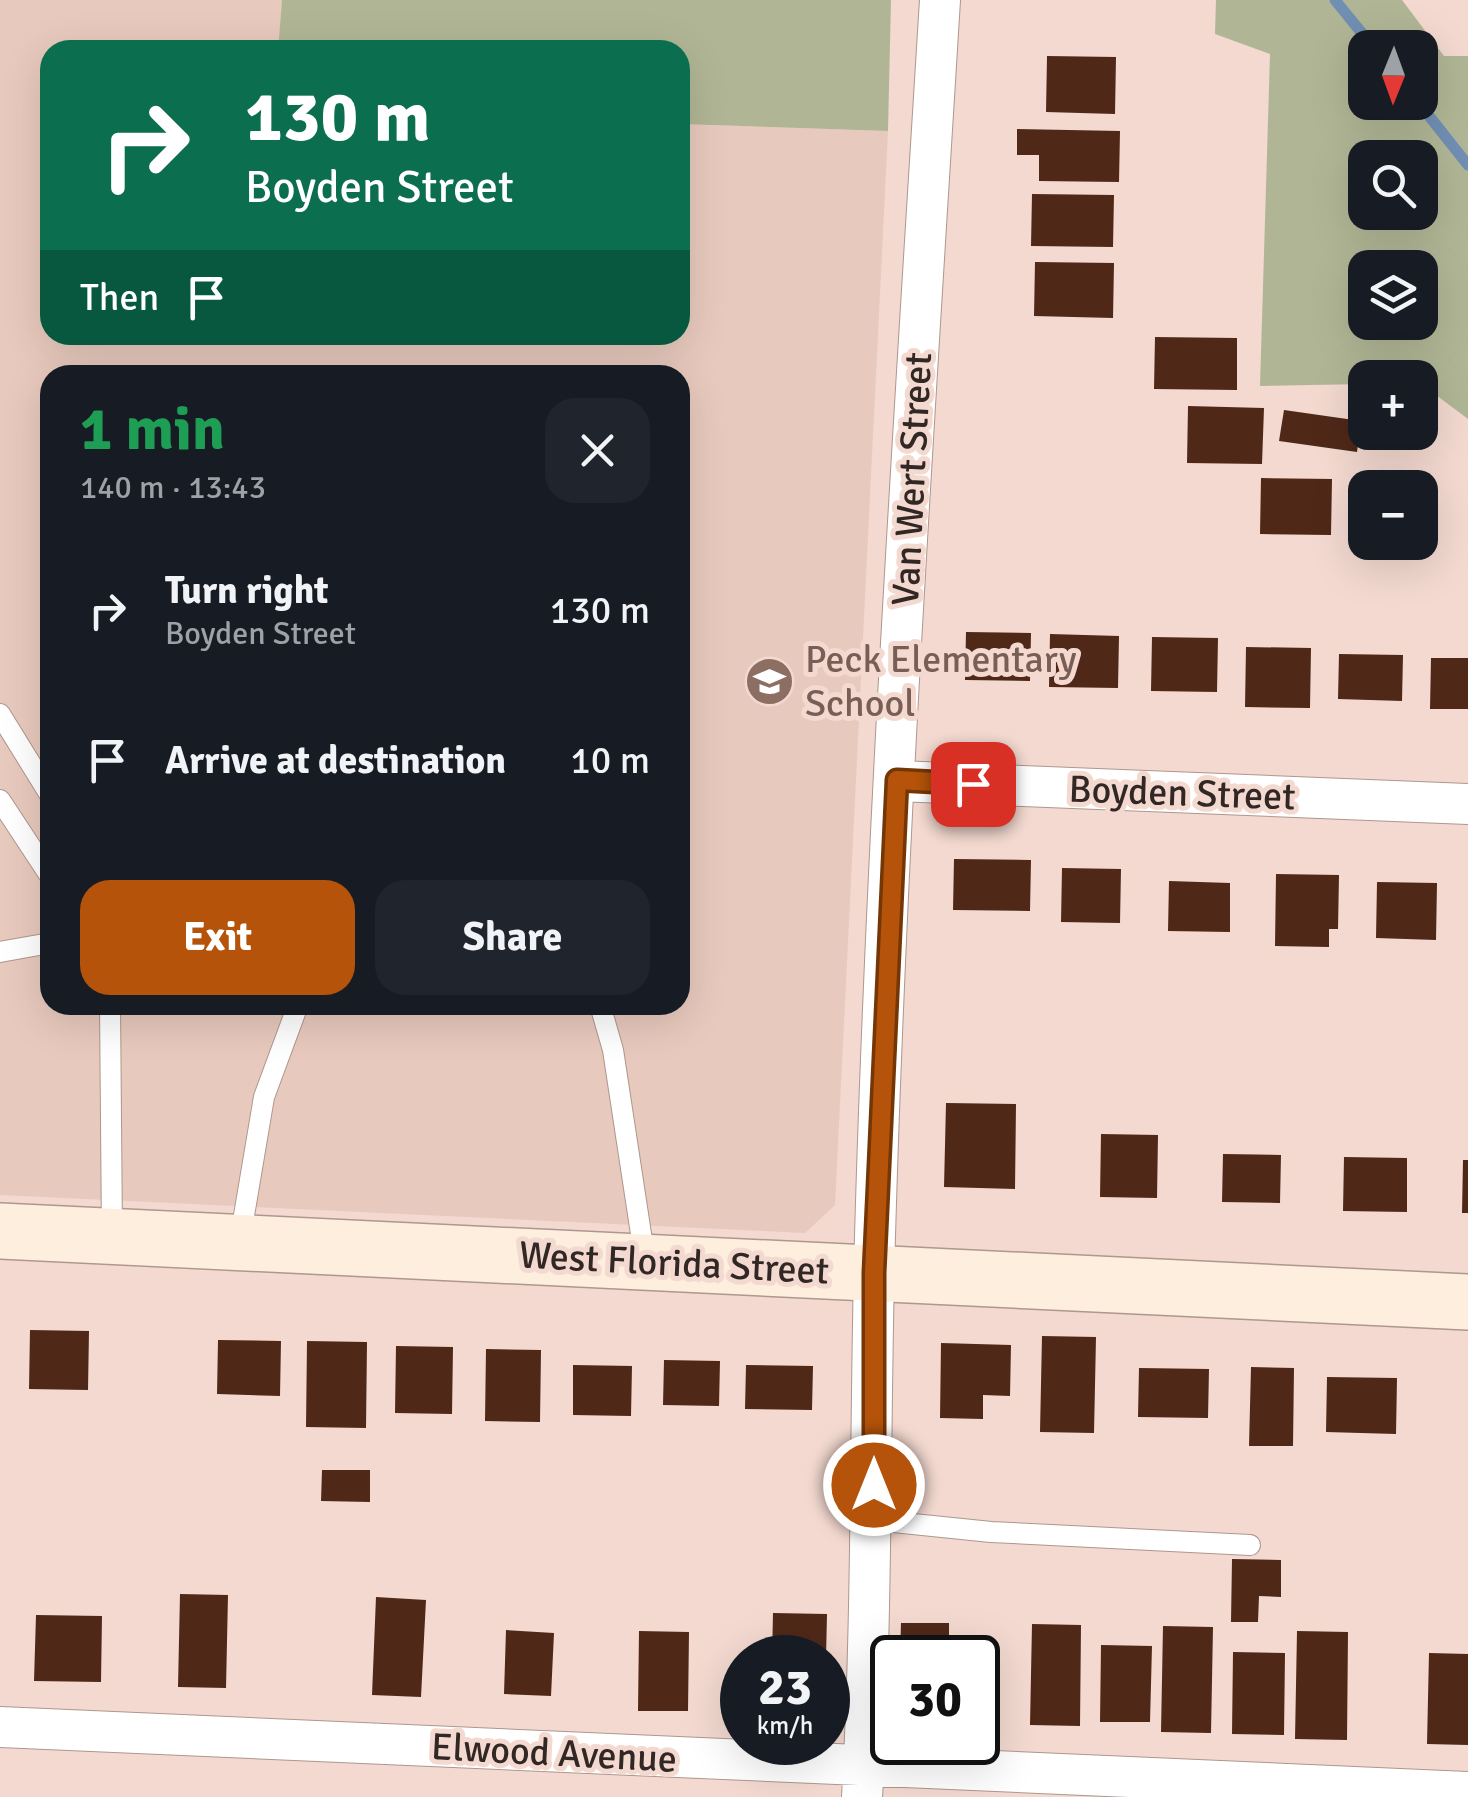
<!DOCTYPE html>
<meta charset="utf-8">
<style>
body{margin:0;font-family:Signika,sans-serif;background:#20242c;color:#f1f3f6;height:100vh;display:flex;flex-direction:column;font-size:38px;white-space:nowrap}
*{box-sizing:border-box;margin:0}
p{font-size:32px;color:#9ea1a6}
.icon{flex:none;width:55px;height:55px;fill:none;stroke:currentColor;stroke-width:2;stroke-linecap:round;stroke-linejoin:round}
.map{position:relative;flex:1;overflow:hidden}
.sheet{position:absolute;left:40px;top:365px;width:650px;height:650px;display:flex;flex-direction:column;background:#171b24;border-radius:30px;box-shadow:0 10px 40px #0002}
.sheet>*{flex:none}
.top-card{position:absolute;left:40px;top:40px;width:650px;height:305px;border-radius:30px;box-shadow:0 10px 40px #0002;background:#0b6e4f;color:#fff;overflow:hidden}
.needle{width:65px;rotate:181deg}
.buttons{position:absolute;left:1348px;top:30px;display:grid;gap:20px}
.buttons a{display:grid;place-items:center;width:90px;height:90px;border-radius:20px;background:#171b24;box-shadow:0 10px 40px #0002;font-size:50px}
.speed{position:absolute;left:720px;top:1635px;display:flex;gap:20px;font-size:50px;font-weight:700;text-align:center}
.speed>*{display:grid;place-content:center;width:130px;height:130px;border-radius:50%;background:#171b24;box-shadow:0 10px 40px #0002;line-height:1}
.speed small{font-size:25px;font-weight:400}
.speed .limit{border:5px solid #111;border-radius:15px;background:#fff;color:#111}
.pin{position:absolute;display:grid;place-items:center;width:85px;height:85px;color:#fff;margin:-42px;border-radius:20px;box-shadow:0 5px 15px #0006}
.me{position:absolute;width:110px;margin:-55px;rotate:0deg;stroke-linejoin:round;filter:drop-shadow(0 0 8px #0008)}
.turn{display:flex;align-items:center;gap:35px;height:210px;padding:0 40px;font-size:45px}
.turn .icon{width:130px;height:130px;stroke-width:2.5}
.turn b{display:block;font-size:70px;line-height:85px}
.then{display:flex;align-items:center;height:95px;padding:0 40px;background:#0003;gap:20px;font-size:38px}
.round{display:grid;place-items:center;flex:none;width:105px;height:105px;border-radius:30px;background:#20242c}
.summary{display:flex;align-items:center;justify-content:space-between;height:170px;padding:0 40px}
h1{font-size:60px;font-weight:700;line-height:75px;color:#1e9e55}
.button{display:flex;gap:20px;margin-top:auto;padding:20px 40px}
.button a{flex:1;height:115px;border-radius:30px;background:#b45309;color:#fff;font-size:40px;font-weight:700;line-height:115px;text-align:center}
.button a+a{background:#20242c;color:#f1f3f6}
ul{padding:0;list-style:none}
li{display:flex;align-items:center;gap:30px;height:150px;padding:0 40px}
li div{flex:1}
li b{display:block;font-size:38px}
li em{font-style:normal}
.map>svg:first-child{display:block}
</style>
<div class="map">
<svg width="1468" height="1797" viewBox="0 0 1468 1797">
<rect width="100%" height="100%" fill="#f3d9d0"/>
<path fill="#e8c9bd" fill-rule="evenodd" d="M0 0H282L278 50H50V335H680V124L888 131 835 1205 805 1233 0 1195ZM50 375H680V1005H50Z"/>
<path fill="#b0b695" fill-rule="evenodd" d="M282 0H891L888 131 680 124V50H278Z
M1216 0H1402L1444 56H1468V419L1420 383V378H1365V384L1260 386 1270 54 1215 34ZM1365 48H1420V102H1365ZM1365 158H1420V212H1365ZM1365 268H1420V322H1365Z"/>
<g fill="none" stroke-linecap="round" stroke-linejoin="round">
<path stroke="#718fb3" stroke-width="11" d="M1335 0 1374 48
M1418 102 1468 165"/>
</g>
<path fill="#4f2818" d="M1047 56 1116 57 1115 114 1046 112Z
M1017 129 1120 131 1119 182 1039 181V155H1017Z
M1032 194 1114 195 1113 247 1031 246Z
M1035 262 1114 263 1113 318 1034 316Z
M1155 337 1237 338V390L1154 389Z
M1188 406 1264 408 1262 464 1187 463Z
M1284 410 1361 421 1357 452 1279 441Z
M1261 478 1332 479 1331 535 1260 534Z
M966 632 1031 633 1030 681 965 680Z
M1050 634 1119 636 1118 688 1049 687Z
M1152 637 1218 638 1217 692 1151 691Z
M1246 647 1311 648 1310 708 1245 707Z
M1339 654 1403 655 1402 701 1338 699Z
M1431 658H1468V709H1430Z
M954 859 1031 860 1030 911 953 910Z
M1062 868 1121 869 1120 923 1061 922Z
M1276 874 1339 875 1338 929H1329V947L1275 946Z
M1169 881 1230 883V932L1168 931Z
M1377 882 1437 883 1436 940 1376 938Z
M946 1103 1016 1104 1015 1189 944 1187Z
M1101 1134 1158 1135 1157 1198 1100 1197Z
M1223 1154 1281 1155 1280 1203 1222 1202Z
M1344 1157 1407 1158V1212L1343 1211Z
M1463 1160H1468V1213H1462Z
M30 1330 89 1331 88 1390 29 1389Z
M1042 1336 1096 1337 1094 1433 1040 1432Z
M218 1340 281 1341 280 1396 217 1394Z
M307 1341 367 1342 366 1428 306 1427Z
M941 1343 1011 1345 1010 1396 983 1395V1419L940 1418Z
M396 1346 453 1347 452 1414 395 1413Z
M486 1349 541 1350 540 1422 485 1421Z
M664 1360 720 1361 719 1406 663 1405Z
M573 1365 632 1366 631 1416 573 1415Z
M746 1365 813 1366 812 1410 745 1409Z
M1251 1367 1294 1368 1293 1446H1249Z
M1139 1368 1209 1369 1208 1418 1138 1417Z
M1327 1377 1397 1378 1396 1434 1326 1432Z
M322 1470H370V1502L321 1501Z
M1232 1559 1281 1560V1597L1259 1596 1258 1622H1231Z
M180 1594 228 1595 226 1688 178 1687Z
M376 1597 426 1600 421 1697 372 1695Z
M773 1613 827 1614 826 1658H772Z
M36 1615 102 1616 101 1682 34 1681Z
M901 1623H949V1658H900Z
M1032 1624 1081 1625 1080 1726 1030 1725Z
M1163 1626 1213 1627 1211 1733 1161 1732Z
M506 1630 554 1633 551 1696 504 1694Z
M639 1631 689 1632 688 1711H638Z
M1297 1631 1348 1632 1347 1740 1295 1739Z
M1101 1645 1152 1646 1150 1722H1100Z
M1233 1652 1285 1653 1284 1735 1232 1734Z
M1429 1653 1468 1654V1745L1427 1744Z"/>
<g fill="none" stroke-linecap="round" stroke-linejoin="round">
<defs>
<path id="service" d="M0 714 50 795
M0 800 50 876
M0 952 50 943
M110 1005 112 1234
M600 1005 613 1050 645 1260
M240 1239 264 1097 298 1005
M874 1520 991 1532 1250 1545"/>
<path id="minor" d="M897 781 1468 804
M0 1727 1468 1792
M862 1797C872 1622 870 1448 874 1273 885 849 914 424 940 0"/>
<path id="secondary" d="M0 1231 1468 1302"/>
</defs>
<use href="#service" stroke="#ae978e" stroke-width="22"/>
<use href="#minor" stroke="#ae978e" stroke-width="42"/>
<use href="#secondary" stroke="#ae978e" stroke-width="58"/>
<use href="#service" stroke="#fff" stroke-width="20"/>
<use href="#minor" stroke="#fff" stroke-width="40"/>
<use href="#secondary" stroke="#fdeede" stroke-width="55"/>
</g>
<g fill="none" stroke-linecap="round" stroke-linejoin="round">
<defs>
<path id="route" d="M874 1485V1273L897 780 973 784"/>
</defs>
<use href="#route" stroke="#753606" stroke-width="25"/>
<use href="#route" stroke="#b45309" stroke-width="18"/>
</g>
<defs>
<symbol id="school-disc" viewBox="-11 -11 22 22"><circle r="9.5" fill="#8d6e63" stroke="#f3d9d0"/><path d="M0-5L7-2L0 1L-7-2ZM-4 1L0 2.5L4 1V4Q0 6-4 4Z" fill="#fff"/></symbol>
</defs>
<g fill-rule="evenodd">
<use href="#school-disc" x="742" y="654" width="55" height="55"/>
</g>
<g text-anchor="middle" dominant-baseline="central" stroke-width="10" stroke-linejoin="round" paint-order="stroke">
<g font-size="38" fill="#312724" stroke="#f3d9d0">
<text transform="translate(912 479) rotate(-87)">Van Wert Street</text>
<text transform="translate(1182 793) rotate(2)">Boyden Street</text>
<text transform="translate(674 1263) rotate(3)">West Florida Street</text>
<text transform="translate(554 1753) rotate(3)">Elwood Avenue</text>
</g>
<g font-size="38" fill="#785e54" stroke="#f3d9d0" text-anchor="start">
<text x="805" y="659">Peck Elementary<tspan x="805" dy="44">School</tspan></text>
</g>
</g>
</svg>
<div class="buttons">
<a><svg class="needle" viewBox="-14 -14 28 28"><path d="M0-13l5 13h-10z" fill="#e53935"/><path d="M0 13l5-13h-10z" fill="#9ea1a6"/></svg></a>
<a><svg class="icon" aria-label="search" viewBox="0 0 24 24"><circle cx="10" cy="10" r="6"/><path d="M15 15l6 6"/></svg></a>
<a><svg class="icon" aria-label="layers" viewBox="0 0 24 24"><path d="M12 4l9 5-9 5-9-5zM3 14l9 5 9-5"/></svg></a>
<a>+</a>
<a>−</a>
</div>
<div class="speed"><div>23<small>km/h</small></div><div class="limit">30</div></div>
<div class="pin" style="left:973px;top:784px;background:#d93025"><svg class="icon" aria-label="arrive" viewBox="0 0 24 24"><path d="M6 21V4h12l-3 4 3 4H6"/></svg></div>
<svg class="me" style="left:874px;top:1485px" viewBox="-20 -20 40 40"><circle r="17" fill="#b45309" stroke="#fff" stroke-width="3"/><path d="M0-11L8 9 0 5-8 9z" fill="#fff"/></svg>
<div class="top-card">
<div class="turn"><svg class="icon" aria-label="right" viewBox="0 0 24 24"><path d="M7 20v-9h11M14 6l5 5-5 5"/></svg><div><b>130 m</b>Boyden Street</div></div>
<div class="then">Then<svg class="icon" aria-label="arrive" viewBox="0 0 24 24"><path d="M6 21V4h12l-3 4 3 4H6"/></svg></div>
</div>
<section class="sheet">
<div class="summary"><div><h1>1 min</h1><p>140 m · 13:43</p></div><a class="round"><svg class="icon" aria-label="close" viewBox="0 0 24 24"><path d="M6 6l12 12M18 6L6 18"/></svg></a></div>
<ul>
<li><svg class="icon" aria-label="right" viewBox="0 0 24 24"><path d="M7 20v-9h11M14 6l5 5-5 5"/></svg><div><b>Turn right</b><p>Boyden Street</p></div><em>130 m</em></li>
<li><svg class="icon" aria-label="arrive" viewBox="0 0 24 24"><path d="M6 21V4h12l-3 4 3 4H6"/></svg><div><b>Arrive at destination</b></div><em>10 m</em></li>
</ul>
<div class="button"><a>Exit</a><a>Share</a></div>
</section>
</div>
